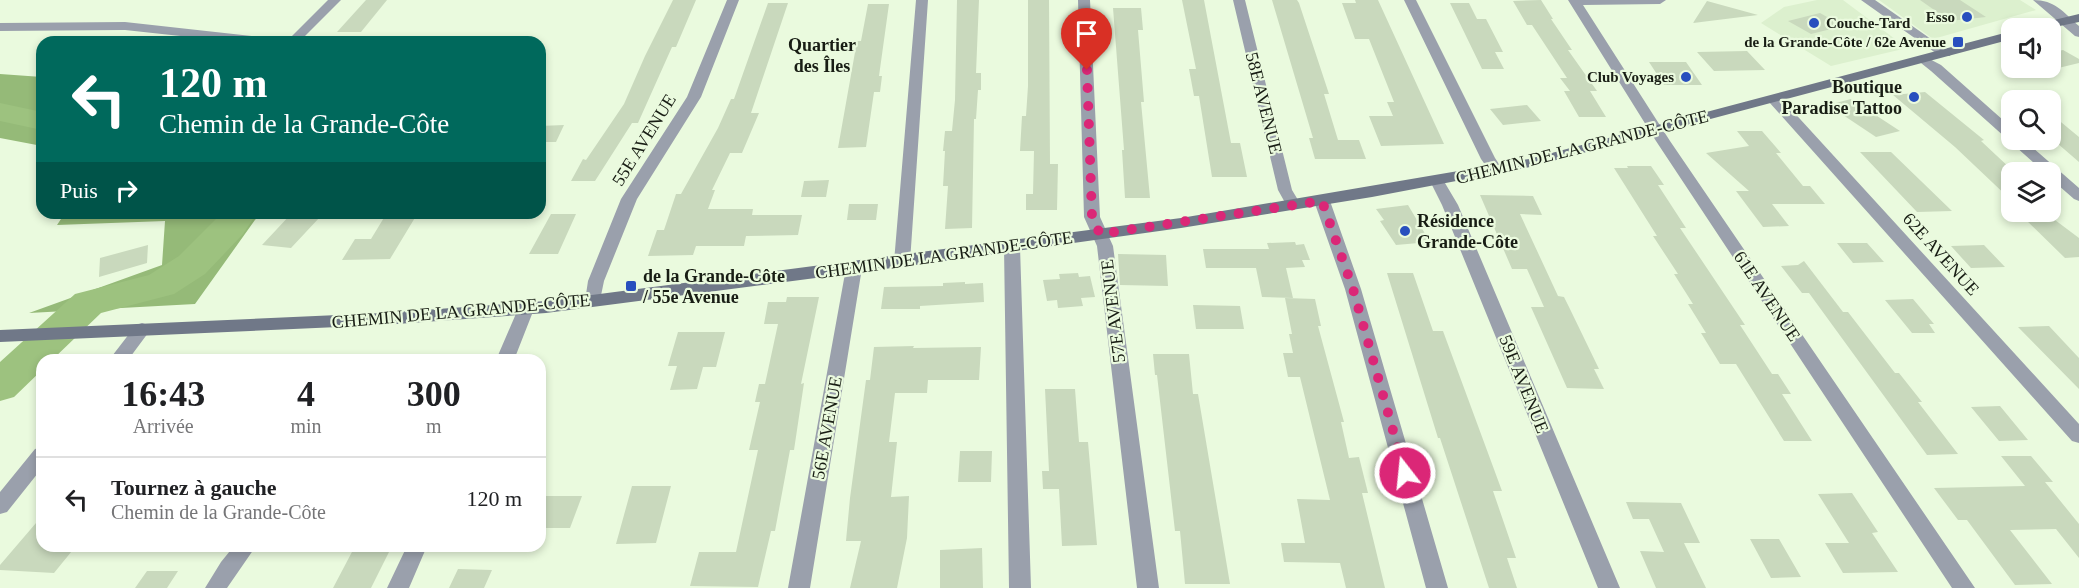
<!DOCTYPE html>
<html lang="fr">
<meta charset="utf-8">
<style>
body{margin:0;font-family:"Times New Roman",serif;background:#f6f6f6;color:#202124;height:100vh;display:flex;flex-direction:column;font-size:22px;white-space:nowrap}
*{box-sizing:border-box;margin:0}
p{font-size:20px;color:#757577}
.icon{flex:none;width:33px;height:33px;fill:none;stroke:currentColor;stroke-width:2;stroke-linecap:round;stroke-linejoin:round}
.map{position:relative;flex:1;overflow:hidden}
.details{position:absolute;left:36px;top:354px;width:510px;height:198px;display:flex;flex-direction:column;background:#fff;border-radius:18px;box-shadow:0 3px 9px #0003}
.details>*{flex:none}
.top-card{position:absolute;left:36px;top:36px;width:510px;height:183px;border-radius:18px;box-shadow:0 3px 9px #0003;background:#00695c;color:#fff;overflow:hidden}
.fabs{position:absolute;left:2001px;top:18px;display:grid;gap:12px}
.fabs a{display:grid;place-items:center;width:60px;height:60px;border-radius:12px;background:#fff;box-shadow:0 3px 9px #0003;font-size:30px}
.pin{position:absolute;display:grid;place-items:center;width:51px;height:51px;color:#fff;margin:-62px -26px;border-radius:50% 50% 50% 0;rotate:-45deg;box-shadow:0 0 6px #0007}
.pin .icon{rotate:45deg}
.me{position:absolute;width:66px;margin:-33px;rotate:344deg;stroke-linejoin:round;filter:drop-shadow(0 0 4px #0008)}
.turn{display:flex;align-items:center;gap:21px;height:126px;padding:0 24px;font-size:27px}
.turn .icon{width:78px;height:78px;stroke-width:2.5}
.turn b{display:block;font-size:42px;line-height:51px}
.then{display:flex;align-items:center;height:57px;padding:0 24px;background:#0003;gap:12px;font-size:22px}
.eta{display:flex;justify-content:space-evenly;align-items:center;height:102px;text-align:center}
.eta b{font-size:36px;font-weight:700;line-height:42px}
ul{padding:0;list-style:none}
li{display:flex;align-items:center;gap:18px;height:84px;padding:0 24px;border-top:2px solid #e0e0e0}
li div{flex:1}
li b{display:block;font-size:22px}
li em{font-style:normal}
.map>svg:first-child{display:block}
</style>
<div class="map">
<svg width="2079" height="588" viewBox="0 0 2079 588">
<rect width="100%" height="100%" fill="#eafade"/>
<path fill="#dcf0ce" d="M1817 0H1843L1907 48 1831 66 1761 23 1784 7Z
M1879 0H2020L2036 10 1933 39Z"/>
<path fill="#95ba78" d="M0 74 42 77V146L0 138Z
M65 213H260L195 304 29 313 162 265 165 221 57 225Z"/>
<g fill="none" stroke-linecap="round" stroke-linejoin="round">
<path fill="#9dc27f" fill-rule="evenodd" d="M0 103 42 112V130L0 121Z
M222 213H257L243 234 205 274 174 294 101 313 52 360H42V370L14 397 0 401V362L75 294 149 275 179 256Z"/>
</g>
<path fill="#c9d9bd" d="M366 0H387L361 32H337Z
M673 0H696L676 47H672L638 123H632L595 181H571L583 159 586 160 624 104 645 56Z
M957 0H979L976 73H981V90H978L976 119H974L972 228 945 229 948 186H943L945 151H943L945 131H952L955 100Z
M1028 0H1049L1050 164H1058L1057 210H1026V194H1033L1034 151H1020L1022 116H1026L1028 86Z
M1182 0H1204L1231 143H1240L1247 177H1212L1199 96H1194L1189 69H1196Z
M1272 0H1297L1299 3 1329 94H1324L1338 140H1359L1366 159H1315L1309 138H1313Z
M1355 0H1378L1444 144 1381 146 1369 116H1393L1387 102H1394L1369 39H1355L1342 3H1356Z
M1541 0 1553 19H1551L1572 50H1568L1597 91H1590L1606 117H1579L1564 91H1570L1560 78H1567L1532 25H1527L1513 1Z
M1920 0H1960L1986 17 1950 21Z
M1707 1 1758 15 1693 23Z
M768 3H788L751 113H759L742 153H730L712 190H715L708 209H753L752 215H802L798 235 746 236 744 246H696L693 255 648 256 657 230H664L676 194H681L718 128 731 99H734Z
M1450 3H1469L1477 19H1486L1503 52H1495L1504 69H1482Z
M868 4H889L879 76H882L880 92H874L866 147 838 148 857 41H861Z
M1113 8H1141L1143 30H1138L1144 102H1141L1150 198H1125L1122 150H1124Z
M1820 13 1843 26 1811 34 1788 21Z
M2063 50 2079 59V63L2050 70V53Z
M1747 51 1765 70 1714 71 1697 52Z
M1649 62H1686L1702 85H1664Z
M1925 92 1984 140 1981 141 2012 170V201L1955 147 1893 95Z
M1851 99 1900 131 1876 137 1828 105Z
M1527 105 1541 121 1503 125 1490 109Z
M2050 113 2079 137V162L2050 137Z
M564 125 556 142H540V126Z
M1737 131H1762L1781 153H1776L1803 186H1810L1825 204H1772L1789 226 1763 227 1736 191H1749L1706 153 1749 146Z
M1860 152H1891L1952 211 1917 212Z
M1627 166H1651L1664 185H1658L1686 228H1680L1745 325H1740L1772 374H1778L1791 394H1782L1812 441H1784L1736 364H1720L1701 333H1706L1688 304H1693L1674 274H1678L1653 236H1657L1614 168H1628Z
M829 180 826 197H801L804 181Z
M1480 195 1533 196 1542 215 1520 214 1558 296 1564 297 1569 307 1599 369H1594L1604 389 1567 388 1531 307H1544L1527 269H1512Z
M849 204H878L876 220H847Z
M1408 205 1430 242 1396 245 1380 221 1384 220 1376 209Z
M291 214 320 217 291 248 262 245Z
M551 214H576L558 254H529Z
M385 216H416L390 259 342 260 355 239H371Z
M2055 220 2079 238V257L2065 258 2027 221Z
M1295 242 1296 245 1304 244 1310 260H1302L1305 267 1286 268 1293 298 1262 297 1256 268H1206L1203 249H1269L1267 243Z
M1837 243H1867L1884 262 1853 263Z
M148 245 147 263 99 277 100 258Z
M1984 245 2005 267 1971 268 1951 246Z
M1118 254 1166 255 1168 286 1120 285Z
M1804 261 1843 312H1848L1895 373H1899L1922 402H1918L1958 454 1927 455 1809 293H1802L1781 266 1798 265Z
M1078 273 1079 277 1090 276 1095 297 1081 298 1083 306 1058 308 1057 300 1047 301 1043 280 1060 279 1059 274Z
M1387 273H1413L1433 331H1443L1502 491H1493L1516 558H1507L1517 588H1489L1440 438H1438Z
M965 282V284L983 283 984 302 920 306V309H881L884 287 943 286V283Z
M787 297H819L801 384 804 383 794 450H790L775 531H771L758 587 690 586 699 552H736L758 450H749L760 402H755L759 384H765L778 324H764L768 302H786Z
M1285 298 1315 299 1321 326H1318L1344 422H1341L1349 458 1359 457 1368 493H1362L1385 588H1346L1340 563 1284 562 1281 543H1305L1297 499 1330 500 1300 377H1288L1283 353H1293L1289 334H1292Z
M1913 299 1934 324H1929L1935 333H1912L1885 300Z
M1193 305 1240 306 1244 329H1196Z
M2049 326 2079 358V389L2018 327Z
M678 332H725L716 367H703L697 389 670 390 677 366H668Z
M914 346 913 348 981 347 979 380H928L927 393H895L889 442H897L891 497 909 496 907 538 897 588H850L861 541H846L850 498 866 380H870L874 347Z
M1153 354H1189L1193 394H1198L1230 584H1185L1180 531H1175L1157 375H1155Z
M1045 389H1075L1079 442H1088L1097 545 1062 546 1059 489H1043L1042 471H1049Z
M2000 406 2028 440 1999 441 1971 407Z
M960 451H992L991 482H958Z
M2001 456H2031L2053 482H2045L2079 524V558L2056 529 2010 530 2052 584 2015 585 1967 520H1958L1934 488 2025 486Z
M632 486H671L656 543 616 544Z
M1852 493 1878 532 1872 533 1898 572 1843 573 1825 543H1849L1818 494Z
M540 496H582L570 528H540Z
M1626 502 1681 503 1700 543H1684L1706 588H1656L1640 551 1664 552 1649 519H1633Z
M42 516V546H76L54 573 0 570V565Z
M1750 539H1779L1801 577 1771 578Z
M982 548 983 588H940V550Z
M353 550H390L371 588H333Z
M458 569 492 570 484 588H449Z
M147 571H178L167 588H135Z"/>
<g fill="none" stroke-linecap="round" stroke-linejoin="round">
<path fill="#9aa0ac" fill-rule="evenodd" d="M328 0H341L299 42H286Z
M727 0H739L701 97 637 199 604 281 599 305H587L585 301 588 281 621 199 687 97Z
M916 0H928L910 262 908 266H896L894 262Z
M1078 0H1090L1100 217 1113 246 1159 588H1137L1097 246 1084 217Z
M1233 0H1245L1292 190 1301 205 1298 208H1288L1278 190Z
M1404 0H1416L1495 158 1503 170 1501 173H1491L1481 159Z
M1568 0H1666L1660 4 1583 5 1670 141 1975 588H1952L1656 141Z
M1861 0H1875L1951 53 1950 56H1940Z
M2033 0C2055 0 2063 12 2079 26V37L2075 36Z
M125 22 270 38 276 42H236L125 30 0 31V23Z
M1922 55 1941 65 2012 128V140H2024L2079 188V201L2074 199 2050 178V172H2044L1931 71 1916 59Z
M1774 95 1779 96 2079 424V443L2072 441 1769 102 1767 99Z
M1437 176 1442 178 1458 205 1620 588H1598L1442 205 1430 181Z
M1322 196 1330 201 1361 289 1448 588H1426L1345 289 1314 201Z
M1012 242 1020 247 1031 588H1009L1004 247Z
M854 263 860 264 862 268 810 588H788L846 268 848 264Z
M526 303 532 305 534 309 514 360H496L518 309 520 305Z
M142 323 148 325 151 329 128 360H109L136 325Z
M42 447V468L7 512 0 514V492L35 449Z
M234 546H256L227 588H205L221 562Z
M407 546H427L409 588H387Z"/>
<path fill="#707888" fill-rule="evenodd" d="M2079 14V22L2050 28H2031L2033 25Z
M2012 31V39L1530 167 1372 197 1181 228 915 265 546 313 383 325 0 342V330L383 313 546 301 1181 218 1529 159Z"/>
</g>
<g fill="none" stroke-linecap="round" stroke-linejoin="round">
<path stroke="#db2777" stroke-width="10" stroke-dasharray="0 18" d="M1087 70 1092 217 1100 234 1322 201 1353 289 1405 473"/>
</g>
<g fill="#284fbe" stroke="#eafade" stroke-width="2">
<circle cx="1967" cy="17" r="6"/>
<circle cx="1814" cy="23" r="6"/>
<rect x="1952" y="36" width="12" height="12" rx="3"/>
<circle cx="1686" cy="77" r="6"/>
<circle cx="1914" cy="97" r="6"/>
<circle cx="1405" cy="231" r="6"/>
<rect x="625" y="280" width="12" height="12" rx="3"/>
</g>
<g text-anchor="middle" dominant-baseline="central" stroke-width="4.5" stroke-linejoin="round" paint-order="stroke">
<g font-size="15" font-weight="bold" fill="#181d14" stroke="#eafade" text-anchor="end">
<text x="1955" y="17">Esso</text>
<text x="1826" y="23" text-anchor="start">Couche-Tard</text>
<text x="1946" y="42">de la Grande-Côte / 62e Avenue</text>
<text x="1674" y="77">Club Voyages</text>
</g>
<g font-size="18" font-weight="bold" fill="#181d14" stroke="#eafade">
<text x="822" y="45">Quartier<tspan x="822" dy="21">des Îles</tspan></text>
</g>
<g font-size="18" font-weight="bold" fill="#181d14" stroke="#eafade" text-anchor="start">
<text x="1902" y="87" text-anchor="end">Boutique<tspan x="1902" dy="21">Paradise Tattoo</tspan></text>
<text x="1417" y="221">Résidence<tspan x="1417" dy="21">Grande-Côte</tspan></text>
<text x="643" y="276">de la Grande-Côte<tspan x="643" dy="21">/ 55e Avenue</tspan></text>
</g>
<g font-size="18" fill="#181d14" stroke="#eafade">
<text transform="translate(1264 103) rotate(76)">58E AVENUE</text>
<text transform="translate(644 140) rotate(-58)">55E AVENUE</text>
<text transform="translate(1582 147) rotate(-14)">CHEMIN DE LA GRANDE-CÔTE</text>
<text transform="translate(1941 254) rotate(48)">62E AVENUE</text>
<text transform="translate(944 255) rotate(-8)">CHEMIN DE LA GRANDE-CÔTE</text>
<text transform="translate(1767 296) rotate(56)">61E AVENUE</text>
<text transform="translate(461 311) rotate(-5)">CHEMIN DE LA GRANDE-CÔTE</text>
<text transform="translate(1113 311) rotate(-97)">57E AVENUE</text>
<text transform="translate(1524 384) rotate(68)">59E AVENUE</text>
<text transform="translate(827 428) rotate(-80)">56E AVENUE</text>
</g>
</g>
</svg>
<div class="fabs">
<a><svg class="icon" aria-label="sound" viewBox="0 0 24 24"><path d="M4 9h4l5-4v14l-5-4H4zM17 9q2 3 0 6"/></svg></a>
<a><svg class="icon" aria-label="search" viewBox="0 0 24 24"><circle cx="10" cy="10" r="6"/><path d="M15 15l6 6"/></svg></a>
<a><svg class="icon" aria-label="layers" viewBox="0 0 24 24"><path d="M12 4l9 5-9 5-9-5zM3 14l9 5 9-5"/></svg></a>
</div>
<div class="pin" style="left:1087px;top:70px;background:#d93025"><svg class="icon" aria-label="arrive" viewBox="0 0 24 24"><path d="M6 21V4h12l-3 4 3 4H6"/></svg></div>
<svg class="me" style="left:1405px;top:473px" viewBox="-20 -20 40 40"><circle r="17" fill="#db2777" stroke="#fff" stroke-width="3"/><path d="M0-11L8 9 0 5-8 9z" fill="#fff"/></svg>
<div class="top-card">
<div class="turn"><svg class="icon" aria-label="left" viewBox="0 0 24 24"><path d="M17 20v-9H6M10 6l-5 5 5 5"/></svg><div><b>120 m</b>Chemin de la Grande-Côte</div></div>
<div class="then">Puis<svg class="icon" aria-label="right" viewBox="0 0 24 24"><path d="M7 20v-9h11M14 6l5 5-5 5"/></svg></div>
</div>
<section class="details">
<div class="eta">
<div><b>16:43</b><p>Arrivée</p></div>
<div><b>4</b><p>min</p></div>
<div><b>300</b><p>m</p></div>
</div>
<ul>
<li><svg class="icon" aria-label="left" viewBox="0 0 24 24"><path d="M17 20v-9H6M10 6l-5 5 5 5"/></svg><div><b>Tournez à gauche</b><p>Chemin de la Grande-Côte</p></div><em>120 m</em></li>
</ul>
</section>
</div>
